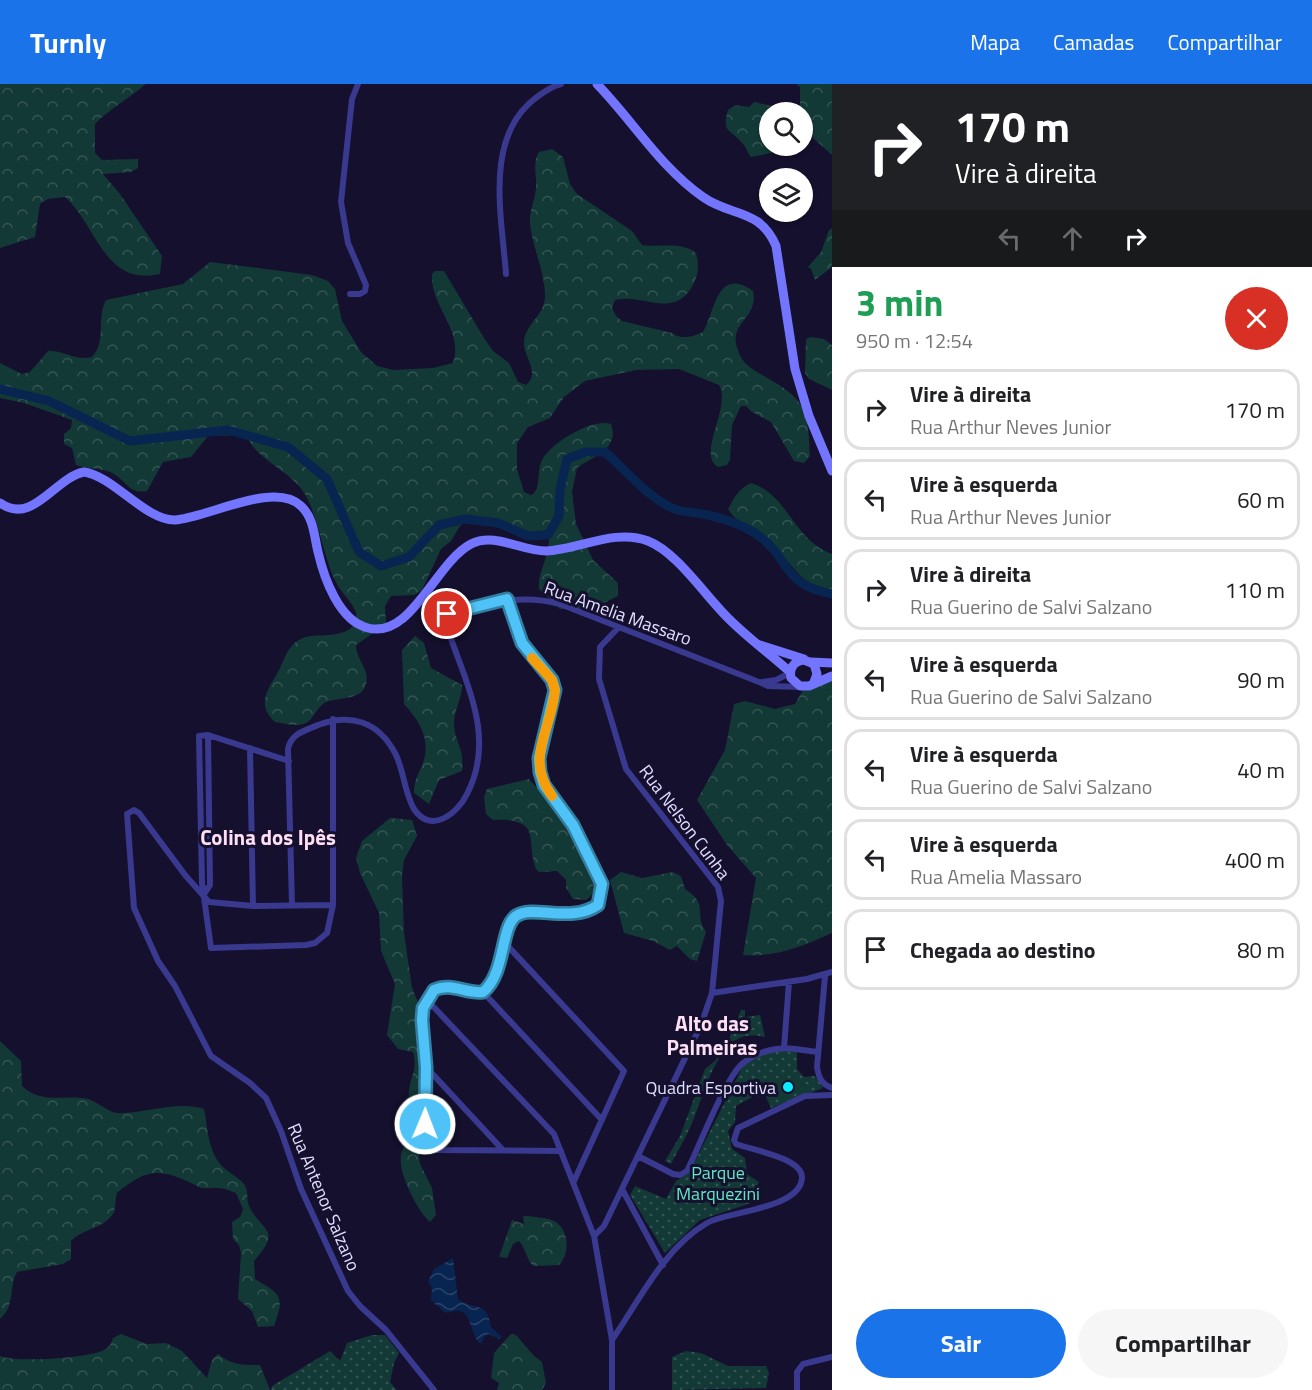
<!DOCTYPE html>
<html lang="pt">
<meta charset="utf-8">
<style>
body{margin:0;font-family:"Titillium Web",sans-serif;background:#f6f6f6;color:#202124;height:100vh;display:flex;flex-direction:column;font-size:22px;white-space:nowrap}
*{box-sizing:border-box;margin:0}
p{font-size:20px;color:#757577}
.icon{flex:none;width:33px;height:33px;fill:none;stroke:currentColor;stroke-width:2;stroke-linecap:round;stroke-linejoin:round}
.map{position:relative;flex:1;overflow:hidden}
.drawer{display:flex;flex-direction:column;background:#fff;width:480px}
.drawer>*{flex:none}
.guide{background:#202124;color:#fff;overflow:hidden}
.fabs{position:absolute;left:759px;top:18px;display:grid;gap:12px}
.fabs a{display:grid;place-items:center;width:54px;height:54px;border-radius:50%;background:#fff;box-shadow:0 2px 4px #0004;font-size:30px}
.pin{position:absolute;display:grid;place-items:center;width:51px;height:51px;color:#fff;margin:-26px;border:3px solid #fff;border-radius:50%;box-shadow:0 2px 6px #0007}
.me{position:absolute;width:66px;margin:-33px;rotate:1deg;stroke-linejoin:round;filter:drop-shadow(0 0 4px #0008)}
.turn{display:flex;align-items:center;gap:21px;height:126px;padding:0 24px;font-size:27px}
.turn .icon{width:78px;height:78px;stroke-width:2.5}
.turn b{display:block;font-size:42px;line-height:51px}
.lanes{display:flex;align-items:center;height:57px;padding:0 24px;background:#0003;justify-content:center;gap:30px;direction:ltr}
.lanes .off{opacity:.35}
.round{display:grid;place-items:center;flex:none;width:63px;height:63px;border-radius:32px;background:#f6f6f6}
.head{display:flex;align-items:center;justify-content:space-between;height:102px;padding:0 24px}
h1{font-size:36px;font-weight:700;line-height:45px;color:#1e9e55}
.button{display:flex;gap:12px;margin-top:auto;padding:12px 24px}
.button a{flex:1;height:69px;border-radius:36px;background:#1a73e8;color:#fff;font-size:24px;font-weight:700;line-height:69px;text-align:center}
.button a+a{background:#f6f6f6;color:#202124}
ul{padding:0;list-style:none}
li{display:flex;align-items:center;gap:18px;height:81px;margin:0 12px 9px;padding:0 12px;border:3px solid #e0e0e0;border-radius:18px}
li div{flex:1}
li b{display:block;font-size:22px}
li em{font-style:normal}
header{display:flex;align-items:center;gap:36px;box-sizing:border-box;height:84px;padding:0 30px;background:#1a73e8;color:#fff}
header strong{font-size:28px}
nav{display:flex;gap:33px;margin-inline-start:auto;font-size:21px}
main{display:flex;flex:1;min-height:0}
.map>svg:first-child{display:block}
</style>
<header>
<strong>Turnly</strong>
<nav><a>Mapa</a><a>Camadas</a><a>Compartilhar</a></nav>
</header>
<main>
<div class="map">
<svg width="832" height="1306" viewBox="0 0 832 1306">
<defs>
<pattern id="grass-dots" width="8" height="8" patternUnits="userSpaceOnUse" patternTransform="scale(1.5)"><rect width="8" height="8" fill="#133936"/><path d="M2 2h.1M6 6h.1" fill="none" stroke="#355554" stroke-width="1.8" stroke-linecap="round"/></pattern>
<pattern id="forest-crowns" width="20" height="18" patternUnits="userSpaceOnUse" patternTransform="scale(1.5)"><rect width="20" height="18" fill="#133936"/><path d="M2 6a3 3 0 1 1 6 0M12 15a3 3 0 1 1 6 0" fill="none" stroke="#355554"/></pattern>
<pattern id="water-waves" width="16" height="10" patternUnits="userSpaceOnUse" patternTransform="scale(1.5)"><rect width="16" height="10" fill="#082450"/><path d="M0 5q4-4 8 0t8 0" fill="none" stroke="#2c436a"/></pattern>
</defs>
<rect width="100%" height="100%" fill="#14102e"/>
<path fill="url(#grass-dots)" d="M741 926H745V933L760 931 765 953C755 951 744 950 734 957 714 971 703 1012 694 1034 688 1050 679 1065 671 1080L665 1077 680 1052 705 985 715 977 728 957Z
M782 965 797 967V985L804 993 815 992 823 1004 771 1024 765 1011 759 1013 756 1011 736 1022 735 1038 728 1047 732 1065 745 1074 747 1090 759 1098 751 1119 700 1136 665 1169 630 1111 635 1102 666 1115 676 1097 689 1089 743 982 757 971Z
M372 1251H385L399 1269 394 1279 390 1298 397 1306H271L272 1302 330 1267 340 1277 347 1259Z
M686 1267 701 1269 728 1282H766L769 1289 766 1304 672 1306V1273Z"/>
<path fill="url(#forest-crowns)" d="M0 0H146C130 14 109 25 95 40V69L102 76 138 75V84L131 88 103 90 120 110 162 172 160 190C104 203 97 141 65 113L48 115 40 120 35 153 0 164Z
M796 0H832V71L812 53 803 50 802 28H770V62H790L786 66 751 73C747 69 747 64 743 60 731 44 721 50 728 26L735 21 749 23 754 18 793 27 800 21V3Z
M552 65 563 73 570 100 577 110 632 147 642 161C661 164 680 157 696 169 699 181 699 190 693 201 674 236 643 209 615 216L612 224 616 232 622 237 672 249C682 256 692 253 703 248 715 229 716 181 753 207 759 237 725 238 739 269 743 280 752 285 762 291 806 315 808 324 810 372L804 379 794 377 771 338 752 328 746 322H741L732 341 730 376 727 381 718 383C696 369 732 324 719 301L679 285 636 286 585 297 564 313 550 334 528 343 517 359V385L524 408 531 411C542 406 536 387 542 376 551 359 592 334 611 340 620 366 592 372 577 384L572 408 576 440 593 476 618 499V512L594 524 560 525 539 505C537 484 556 465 546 446L529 451H515L484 433 467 436 460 442 451 457 441 465 422 506 414 511 391 512 385 522 386 540 356 561C356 576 370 585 366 600 362 617 338 613 326 618 316 623 313 638 303 640 294 643 283 639 275 638 253 618 272 602 281 582 286 570 290 559 303 554 318 548 349 557 356 536 359 525 346 514 340 505 321 476 319 421 297 400 280 382 256 374 246 351L208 352 191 373 163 378 147 407C128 411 125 394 110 388 100 384 87 385 76 381L72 364 64 360V350L71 344 72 336 24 319 0 314V279L22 290 30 288 48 267C64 266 75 277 92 273 107 257 96 234 106 216L183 200 210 178 312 191 328 197 335 205 342 237 361 268 377 282 393 286 433 284 453 279C464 245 430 223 432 190L435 187H444L484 254 493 267 509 279 518 298 526 301C541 288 523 273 524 258 525 240 545 231 545 213 545 187 533 166 530 140 529 126 535 117 536 104 537 92 532 79 539 68Z
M832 144V183L815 196 811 185 808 183 821 168 829 146Z
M811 253 824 255 832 261V306L809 295 805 289 806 255Z
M751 399C788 410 793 456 832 470V509C795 497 799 485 774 464 760 453 746 444 733 432L728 425C735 413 738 405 751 399Z
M415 552 424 559 431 584 462 601C462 615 454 626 454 639 454 657 465 665 462 687L439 696 429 720 414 709C414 698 417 692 422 682 432 656 420 638 404 620L402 566Z
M832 597V849C802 863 776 873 743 871L756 794 727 761 697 716 725 666 734 620 745 617 775 625 795 620 803 606Z
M529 695C546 715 625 789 586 816L573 815 566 804V796L557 787 539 788 536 785C525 756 544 734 493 736L486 730 484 713 487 705Z
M390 734 412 736 417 752 404 776 402 792 404 849 412 904 425 935 427 962 433 978 426 1046 419 1070 420 1080 432 1104 436 1131 430 1138C417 1126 398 1089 401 1071 402 1063 409 1058 410 1050 412 1036 408 1022 409 1008 410 992 418 986 413 968L398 965 387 951 395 900 381 867 379 829 360 789 356 774 362 757Z
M621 788 642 794 673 788 681 792 685 805C710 821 693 829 706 848L697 877 690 875 677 862 670 866 653 857 624 849 610 796Z
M0 957 21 977 22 1002C42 1021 65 1010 88 1015 98 1018 108 1028 117 1029 143 1030 179 1016 204 1025 208 1045 207 1056 216 1074 223 1087 235 1090 244 1100 249 1106 246 1115 249 1122 262 1149 283 1144 254 1177L255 1195C281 1211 285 1211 274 1242L258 1243 252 1227 238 1215 241 1169 239 1161 233 1155 232 1138 240 1133 243 1125 236 1109C230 1107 224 1104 217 1104 211 1103 204 1106 199 1103 163 1085 149 1082 117 1109 115 1115 116 1123 114 1128 105 1145 83 1144 71 1157V1175L63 1180 17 1188C8 1204 16 1221 0 1235Z
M523 1132C530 1132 545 1134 552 1136 569 1143 571 1169 559 1181L533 1182C526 1174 526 1165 519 1157L513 1160 507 1174 499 1173 512 1136 524 1140Z
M121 1250 147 1260 166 1259 182 1267 207 1294 212 1276 218 1270C231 1281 244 1281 260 1281L270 1306H0V1272C17 1279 84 1274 102 1267 109 1264 111 1260 113 1254Z
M511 1250 516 1251 534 1272 542 1278 546 1299 542 1306H497L499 1299 491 1294 494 1269Z"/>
<path fill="#133936" d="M794 992 803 1006 780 1015 774 1001Z"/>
<path fill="url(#water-waves)" d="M453 1174 458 1215C473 1227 487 1215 491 1243L502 1253 499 1255 489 1250 485 1252 481 1260C471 1254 472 1228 459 1227 454 1226 450 1230 444 1228L431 1216 432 1204 428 1198 434 1185Z"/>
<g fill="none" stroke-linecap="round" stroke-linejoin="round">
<path stroke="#082450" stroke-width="9" d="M0 305 49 317 130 357 228 346 288 363 327 395 359 468 381 482 409 473 439 441 465 435 498 439 528 452 548 451 559 432 560 406 567 375 585 368H605C627 387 645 411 672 424 682 429 697 428 708 431 725 435 745 442 759 452 792 476 780 500 832 510"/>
<path stroke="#393990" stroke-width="6" d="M506 190C502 133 483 52 537 13 545 7 552 2 561 0
M350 210H360L365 207 366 201 348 159 341 118 352 15 358 0
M507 515 522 559 552 596 555 606 545 642 539 674 540 688 544 701 573 741 602 800C600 849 551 822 521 831 503 836 504 888 489 904 469 924 441 878 424 922 417 939 425 963 426 981 428 1007 425 1033 425 1059L434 1066 561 1067
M762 598 776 596 790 589
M250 664 253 822
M289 677 208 651 199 652 202 799 211 864 306 861 315 859 327 849 333 821V635
M204 810 210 801 208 651
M292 821 288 665C291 649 305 647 318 641 350 629 378 637 395 669 404 686 404 708 414 725 431 751 458 729 467 710 491 664 475 618 458 574 453 559 446 546 447 530 488 520 518 509 560 520L759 598 768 602 802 603
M333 821 253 822 209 818 185 791 139 729 134 726 127 730 134 824 158 877 175 902 211 972 250 999 266 1014 281 1047 301 1105 348 1207 360 1222 386 1246 434 1306
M505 859 624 987 574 1097
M825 892 817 983C819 994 821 1000 832 1004
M483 908 602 1036
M712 909 807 895 832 888
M427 916 554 1050 594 1152 612 1256V1306
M784 964 789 898
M427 984 502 1065
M638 1072 673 1090 680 1091 687 1087C699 1063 725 995 742 980 750 973 761 968 771 966 786 962 802 966 817 968
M622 1105 663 1181
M594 1152 604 1142 701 941 712 909 721 817 718 803 626 685 599 595 600 563 618 544
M612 1256C639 1217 664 1164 707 1139 728 1127 800 1125 802 1094 803 1074 752 1066 736 1060L734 1056 738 1044 805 1012 832 1011
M797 1306V1288L803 1280 832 1273"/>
<path stroke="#7475ff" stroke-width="9" d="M597 0C633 37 660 83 703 113 731 133 760 124 776 162L795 285 809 332 832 387
M0 419C33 442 54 394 84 388 113 392 146 437 175 436 207 434 275 396 301 422 314 434 314 452 318 468 324 494 339 537 368 544 412 555 435 479 471 460 495 448 521 467 546 467 578 466 615 444 648 457 677 468 706 513 729 535 748 554 770 570 790 588
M760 561 804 575
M811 578 832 579
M814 598 817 590 814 580 804 576C794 577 789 584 791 594L800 602H809L832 592"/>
</g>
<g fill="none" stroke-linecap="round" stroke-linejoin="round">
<defs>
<path id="route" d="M425 1040 426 983 422 936 423 924 434 906C452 898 465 910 483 908 506 889 500 844 516 832 533 820 571 840 598 821L602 800 573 741 544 701 540 688 539 674 555 606 552 596 522 559 507 515 447 530"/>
</defs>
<use href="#route" stroke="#337fa1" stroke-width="15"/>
<use href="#route" stroke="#4fc3f7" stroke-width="10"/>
<path stroke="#f59e0b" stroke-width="10" d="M532 574 552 596 555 606C552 646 524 673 552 712"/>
</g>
<circle fill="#09edff" stroke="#14102e" stroke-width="2" cx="788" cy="1003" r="6"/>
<g text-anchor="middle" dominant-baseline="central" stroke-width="6" stroke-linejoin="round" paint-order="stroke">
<g font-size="18" fill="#e0ddff" stroke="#14102e">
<text transform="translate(618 529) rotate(20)">Rua Amelia Massaro</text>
<text transform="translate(685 738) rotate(53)">Rua Nelson Cunha</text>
<text transform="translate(324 1113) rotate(67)">Rua Antenor Salzano</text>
</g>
<g font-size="18" fill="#e0ddff" stroke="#14102e" text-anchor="end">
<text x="776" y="1003">Quadra Esportiva</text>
</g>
<g font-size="18" fill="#60e8c2" stroke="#14102e">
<text x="718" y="1088">Parque<tspan x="718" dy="21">Marquezini</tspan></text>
</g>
<g font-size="21" font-weight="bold" fill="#ffdff4" stroke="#14102e">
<text x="268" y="753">Colina dos Ipês</text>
<text x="712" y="939">Alto das<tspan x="712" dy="24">Palmeiras</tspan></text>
</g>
</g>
</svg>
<div class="fabs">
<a><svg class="icon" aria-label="search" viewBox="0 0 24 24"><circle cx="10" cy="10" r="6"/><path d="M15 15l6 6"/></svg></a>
<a><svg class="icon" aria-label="layers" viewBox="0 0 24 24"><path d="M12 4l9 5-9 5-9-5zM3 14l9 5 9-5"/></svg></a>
</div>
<div class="pin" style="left:447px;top:530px;background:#d93025"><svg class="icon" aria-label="arrive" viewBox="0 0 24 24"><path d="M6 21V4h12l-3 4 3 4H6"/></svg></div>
<svg class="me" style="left:425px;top:1040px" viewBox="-20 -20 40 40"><circle r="17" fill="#4fc3f7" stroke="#fff" stroke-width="3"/><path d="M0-11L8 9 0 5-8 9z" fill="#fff"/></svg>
</div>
<section class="drawer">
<div class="guide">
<div class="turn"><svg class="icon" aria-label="right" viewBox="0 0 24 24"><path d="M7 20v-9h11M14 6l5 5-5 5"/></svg><div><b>170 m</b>Vire à direita</div></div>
<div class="lanes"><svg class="icon off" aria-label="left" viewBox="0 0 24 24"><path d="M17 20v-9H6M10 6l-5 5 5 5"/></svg><svg class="icon off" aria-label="ahead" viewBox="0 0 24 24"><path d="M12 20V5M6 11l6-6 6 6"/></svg><svg class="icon" aria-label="right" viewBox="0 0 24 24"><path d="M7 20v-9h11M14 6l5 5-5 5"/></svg></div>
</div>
<div class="head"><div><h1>3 min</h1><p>950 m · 12:54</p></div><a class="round" style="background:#d93025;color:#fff"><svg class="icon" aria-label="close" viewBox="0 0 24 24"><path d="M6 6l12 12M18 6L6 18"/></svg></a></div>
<ul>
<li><svg class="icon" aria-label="right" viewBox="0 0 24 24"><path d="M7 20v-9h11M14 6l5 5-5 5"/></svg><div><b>Vire à direita</b><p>Rua Arthur Neves Junior</p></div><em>170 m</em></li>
<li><svg class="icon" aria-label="left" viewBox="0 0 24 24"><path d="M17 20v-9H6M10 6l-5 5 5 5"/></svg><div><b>Vire à esquerda</b><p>Rua Arthur Neves Junior</p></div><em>60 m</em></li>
<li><svg class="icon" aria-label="right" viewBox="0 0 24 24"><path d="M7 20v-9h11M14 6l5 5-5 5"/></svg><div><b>Vire à direita</b><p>Rua Guerino de Salvi Salzano</p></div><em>110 m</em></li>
<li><svg class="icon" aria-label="left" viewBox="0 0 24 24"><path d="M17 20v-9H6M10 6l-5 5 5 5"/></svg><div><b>Vire à esquerda</b><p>Rua Guerino de Salvi Salzano</p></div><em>90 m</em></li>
<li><svg class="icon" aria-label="left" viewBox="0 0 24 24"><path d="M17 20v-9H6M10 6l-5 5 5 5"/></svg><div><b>Vire à esquerda</b><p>Rua Guerino de Salvi Salzano</p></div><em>40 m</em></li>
<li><svg class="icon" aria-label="left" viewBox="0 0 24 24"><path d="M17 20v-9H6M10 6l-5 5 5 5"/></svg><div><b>Vire à esquerda</b><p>Rua Amelia Massaro</p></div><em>400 m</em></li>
<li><svg class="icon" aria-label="arrive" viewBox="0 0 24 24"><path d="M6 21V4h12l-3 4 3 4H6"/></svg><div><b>Chegada ao destino</b></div><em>80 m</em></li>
</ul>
<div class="button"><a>Sair</a><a>Compartilhar</a></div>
</section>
</main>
